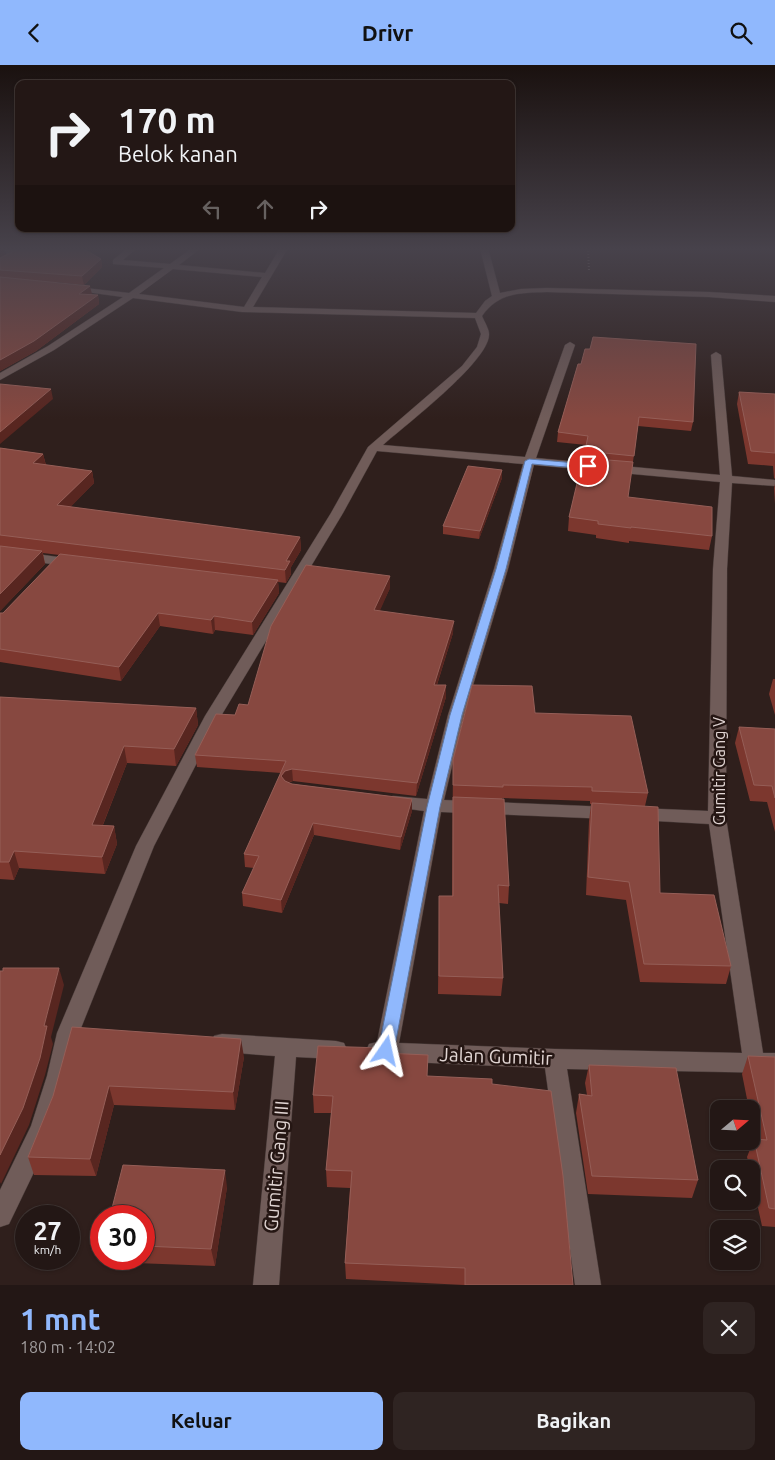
<!DOCTYPE html>
<html lang="id">
<meta charset="utf-8">
<style>
body{margin:0;font-family:Ubuntu,sans-serif;background:#2f2422;color:#f1f3f6;height:100vh;display:flex;flex-direction:column;font-size:19px;white-space:nowrap}
*{box-sizing:border-box;margin:0}
p{font-size:16px;color:#a39fa0}
.icon{flex:none;width:28px;height:28px;fill:none;stroke:currentColor;stroke-width:2;stroke-linecap:round;stroke-linejoin:round}
.map{position:relative;height:1220px;overflow:hidden}
.details{display:flex;flex-direction:column;background:#231715;flex:1}
.details>*{flex:none}
.hud{position:absolute;left:15px;top:15px;width:500px;height:152px;border-radius:10px;box-shadow:0 1px 4px #0004,0 0 0 1px #403634;background:#231715;color:#f1f3f6;overflow:hidden}
.needle{width:32px;rotate:71deg}
.buttons{position:absolute;left:710px;top:1035px;display:grid;gap:10px}
.buttons a{display:grid;place-items:center;width:50px;height:50px;border-radius:10px;background:#231715;box-shadow:0 1px 4px #0004,0 0 0 1px #403634;font-size:25px}
.speed{position:absolute;left:15px;top:1140px;display:flex;gap:10px;font-size:25px;font-weight:700;text-align:center}
.speed>*{display:grid;place-content:center;width:65px;height:65px;border-radius:50%;background:#231715;box-shadow:0 1px 4px #0004,0 0 0 1px #403634;line-height:1}
.speed small{font-size:12px;font-weight:400}
.speed .limit{border:8px solid #d22;background:#fff;color:#111}
.pin{position:absolute;display:grid;place-items:center;width:42px;height:42px;color:#fff;margin:-21px;border:2px solid #fff;border-radius:50%;box-shadow:0 1px 5px #0007}
.me{position:absolute;width:55px;margin:-28px;rotate:11deg;stroke-linejoin:round;filter:drop-shadow(0 0 4px #0008)}
.turn{display:flex;align-items:center;gap:18px;height:105px;padding:0 20px;font-size:22px}
.turn .icon{width:65px;height:65px;stroke-width:2.5}
.turn b{display:block;font-size:35px;line-height:42px}
.lanes{display:flex;align-items:center;height:48px;padding:0 20px;background:#0003;justify-content:center;gap:25px;direction:ltr}
.lanes .off{opacity:.35}
.round{display:grid;place-items:center;flex:none;width:52px;height:52px;border-radius:10px;background:#2f2422}
.head{display:flex;align-items:center;justify-content:space-between;height:85px;padding:0 20px}
h1{font-size:30px;font-weight:700;line-height:38px;color:#90b8fd}
.primary-button{display:flex;gap:10px;margin-top:auto;padding:10px 20px}
.primary-button a{flex:1;height:58px;border-radius:10px;background:#90b8fd;color:#111;font-size:20px;font-weight:700;line-height:58px;text-align:center}
.primary-button a+a{background:#2f2422;color:#f1f3f6}
header{display:flex;justify-content:space-between;align-items:center;height:65px;padding:0 20px;background:#90b8fd;color:#111;font-size:22px;font-weight:700}
.map>svg:first-child{display:block}
</style>
<header><svg class="icon" aria-label="back" viewBox="0 0 24 24"><path d="M15 5l-7 7 7 7"/></svg>Drivr<svg class="icon" aria-label="search" viewBox="0 0 24 24"><circle cx="10" cy="10" r="6"/><path d="M15 15l6 6"/></svg></header>
<div class="map">
<svg width="775" height="1220" viewBox="0 0 775 1220">
<rect width="100%" height="100%" fill="#2f1f1c"/>
<g fill="none" stroke-linecap="round" stroke-linejoin="round">
<defs>
<path id="service" d="M3 183H11L16 192 0 200V195L8 191Z"/>
<path id="minor" d="M128 183H137L123 195 170 199 192 183H201L179 200 265 208 280 183H288L253 242 476 248 485 236 492 231 480 183H488L500 228 521 224 547 223 709 227 775 231V237L709 232 547 227C520 228 499 227 482 251 484 256 489 264 489 269 490 296 404 361 383 380L525 392 565 280 570 277 575 280 536 393 720 410 711 290 716 287 721 290 732 411 775 415V421L732 418 727 504 726 753 763 988H775V1008L567 1004 601 1220H575L545 1003 386 996 369 993 366 986 369 979 377 977 424 746 387 741 384 737 387 733 393 731 427 734 448 650 494 504 523 399 377 386 343 448 221 651 154 781 79 968 69 1011 53 1061 35 1105 9 1159 0 1162V1125L31 1061 47 1011 57 968 136 781 205 651 331 448 368 382 462 301 477 282 481 269 475 253 242 247 133 233 54 285 0 315V308L48 281 123 232 71 225 67 223 68 221 129 228 164 203 113 199V195ZM173 204 262 212 244 242 139 229ZM534 400 720 417 713 504 708 746 638 743 632 745 629 749 632 753 638 755 709 759 742 988 555 984 399 978 441 747 610 754 616 752 619 748 616 744 610 742 444 735 464 650 508 504Z
M0 484 73 494 80 498 73 502 0 492Z
M222 969 336 976 344 978 347 985 344 992 336 994 296 992 279 1220H253L275 991 222 987 214 985 211 978 214 971Z"/>
</defs>
<use href="#service" stroke="#473a38" stroke-width="1"/>
<use href="#minor" stroke="#473a38" stroke-width="1"/>
<path stroke="#8f827f" stroke-width="2" stroke-dasharray="1 2" stroke-linecap="butt" d="M588 183 589 206"/>
<use href="#service" fill="#705c59" fill-rule="evenodd"/>
<use href="#minor" fill="#705c59" fill-rule="evenodd"/>
</g>
<path fill="#7c372e" d="M0 183H4L5 190 14 186 12 183H82L101 194 102 202 84 220 55 217 92 229 91 230H98L99 239 36 286 0 306Z
M578 299 693 357 691 366 638 361 628 432 712 471 709 485 629 476V478L596 473V470L568 466 569 452 584 393 586 380 557 377 558 367Z
M739 327 775 329V414L774 413 773 401 748 399 737 339Z
M0 383 43 389 46 400 92 406 94 418 70 442 300 472 301 485 291 502V509L286 518 278 517 279 528 253 570 215 565 213 569 160 561 121 616 0 597V548H3L59 490 43 488 45 499 0 546Z
M502 405V413L479 474 443 469V461Z
M775 419V439L774 423Z
M390 523 379 546 453 568 437 620H446V632L416 731 293 716 288 718 292 719 412 734V746L400 785 314 770 282 848 243 841 242 828 254 803 245 802 244 789 281 708 197 702 195 690 235 650Z
M773 614H775V650L769 629Z
M0 632 196 643 198 660 176 701 127 698 103 760 114 761 117 779 105 809 19 803 14 815 0 814Z
M535 648 648 728 645 741 660 828 731 901 726 919 640 917 626 835 586 830 589 756 591 739H590V736L502 733 509 821 508 839 499 838 503 913 501 931 438 929 439 831H452L453 695Z
M739 662 775 664V767L767 737 750 736 735 678Z
M384 988 427 1011 492 1019 573 1220H464L346 1214 345 1198 350 1123 327 1122 326 1105 331 1048H314L313 1030Z
M748 991 775 992V1162L762 1161 751 1111V1104H750L747 1092 754 1074H756L751 1052V1044H749L742 1009Z
M244 992 235 1045 114 1040 96 1111 34 1110 28 1092 53 1031Z
M589 1000 698 1115 692 1133 588 1129 576 1048 579 1029 587 1030 585 1018Z
M227 1122 215 1201 109 1197 108 1194H144V1151Z"/>
<path fill="#582620" d="M3 183H4L5 190 0 194V185Z
M101 194 102 202 84 220 82 211Z
M90 221 92 229 80 237 79 229Z
M98 230 99 239 36 286 0 306V295Z
M51 324 53 334 0 379V367Z
M43 389 46 401 33 398Z
M502 405V413L479 474 480 466Z
M92 406 94 418 60 453 57 440Z
M300 472 301 485 291 502V509L286 518 285 505 286 496Z
M42 486 45 499 0 546V529Z
M390 511V523L375 557 374 545Z
M278 515 279 528 253 570 252 557Z
M158 548 160 561 121 616 119 602Z
M214 551 215 565 213 569 211 555Z
M454 556 453 568 433 632 434 620Z
M446 620V632L416 731 417 718Z
M196 643 198 660 176 701 174 684Z
M124 681 127 698 96 777 92 760Z
M292 704 293 716 286 718 282 724 281 711 285 706Z
M412 734V746L400 785 401 772Z
M313 758 314 770 282 848 281 835Z
M114 761 117 779 105 809 102 792Z
M14 786 19 803 14 815 9 797Z
M59 903 64 920 51 972 53 979 45 1010 29 1060 1 1119 0 1117V1090L44 961Z
M241 974 244 992 235 1045 233 1027Z
M109 1021 114 1040 96 1111 90 1094Z
M225 1105 227 1122 215 1201 211 1184Z"/>
<path fill="#874840" stroke="#955e57" d="M15 183H82L101 194 82 211 0 205V193L16 185Z
M0 212 90 221 79 229 98 230 34 276 0 295Z
M593 272 696 279 693 357 639 352 634 391 585 386 588 371 558 367 578 299H581L585 284H590Z
M0 319 51 324 0 367Z
M739 327 775 329V388L751 386Z
M0 383 43 389 33 398 92 406 57 440 300 472 286 496H290L285 505 0 470Z
M583 393 633 397 628 432 712 442V471L631 462V463L598 459V456L569 452Z
M468 401 502 405 480 466 443 461Z
M0 481 42 486 0 529Z
M60 489 278 515 252 557 214 551 211 555 158 548 119 602 0 584V548H3Z
M306 500 390 511 374 545 454 556 434 620H446L417 718 292 704 285 706 281 711 285 716 292 719 412 734 401 772 313 758 281 835 242 828 259 791 244 789 286 696 195 690 216 649 235 650 239 639 248 640 271 561Z
M472 620 532 621 535 648 631 651 648 728 592 726V722L503 720V722L453 720V695Z
M0 632 196 643 174 684 124 681 92 760 114 761 102 792 14 786 9 797H0Z
M739 662 775 664V733L772 721 754 720Z
M453 732 504 734 509 821 498 820 503 913 439 911V831H453Z
M592 738 658 742 660 828 714 830 731 901 644 899 629 817 588 812Z
M3 903H59L44 961H47L40 993 23 1043 0 1090V906H3Z
M72 962 241 974 233 1027 109 1021 90 1094 28 1092 53 1031Z
M318 981 384 983V988L428 990 427 1011 492 1014V1019L551 1026 563 1111 573 1220H465V1203L345 1198 352 1106 326 1105 333 1031 313 1030Z
M748 991 775 992V1144L769 1143 754 1074 767 1075Z
M589 1000 676 1003 698 1115 592 1111 579 1029 592 1031Z
M123 1100 225 1105 211 1184 144 1181V1151H110Z"/>
<linearGradient id="sky" x2="0" y2="1"><stop stop-color="#1a110f"/><stop offset="0.52" stop-color="#47424b"/><stop offset="1" stop-color="#47424b" stop-opacity="0"/></linearGradient>
<rect width="775" height="354" fill="url(#sky)"/>
<path fill="#90b8fd" stroke="#5e78a4" d="M529 394 588 399 592 401 588 404 532 399 506 504 462 650 440 742 394 986 392 992 386 994 380 992 378 986 427 742 450 650 496 504 525 396Z"/>
<g text-anchor="middle" dominant-baseline="central" stroke-width="5" stroke-linejoin="round" paint-order="stroke">
<g font-size="16" fill="#e1d5d3" stroke="#251613">
<text transform="translate(719 706) rotate(-90)">Gumitir Gang V</text>
</g>
<g font-size="19" fill="#e1d5d3" stroke="#251613">
<text transform="translate(496 991) rotate(2)">Jalan Gumitir</text>
<text transform="translate(276 1101) rotate(-85)">Gumitir Gang III</text>
</g>
</g>
</svg>
<div class="buttons">
<a><svg class="needle" viewBox="-14 -14 28 28"><path d="M0-13l5 13h-10z" fill="#e53935"/><path d="M0 13l5-13h-10z" fill="#a39fa0"/></svg></a>
<a><svg class="icon" aria-label="search" viewBox="0 0 24 24"><circle cx="10" cy="10" r="6"/><path d="M15 15l6 6"/></svg></a>
<a><svg class="icon" aria-label="layers" viewBox="0 0 24 24"><path d="M12 4l9 5-9 5-9-5zM3 14l9 5 9-5"/></svg></a>
</div>
<div class="speed"><div>27<small>km/h</small></div><div class="limit">30</div></div>
<div class="pin" style="left:588px;top:401px;background:#d93025"><svg class="icon" aria-label="arrive" viewBox="0 0 24 24"><path d="M6 21V4h12l-3 4 3 4H6"/></svg></div>
<svg class="me" style="left:386px;top:986px" viewBox="-20 -20 40 40"><path d="M0-17L14 15 0 8-14 15z" fill="#90b8fd" stroke="#fff" stroke-width="4"/></svg>
<div class="hud">
<div class="turn"><svg class="icon" aria-label="right" viewBox="0 0 24 24"><path d="M7 20v-9h11M14 6l5 5-5 5"/></svg><div><b>170 m</b>Belok kanan</div></div>
<div class="lanes"><svg class="icon off" aria-label="left" viewBox="0 0 24 24"><path d="M17 20v-9H6M10 6l-5 5 5 5"/></svg><svg class="icon off" aria-label="ahead" viewBox="0 0 24 24"><path d="M12 20V5M6 11l6-6 6 6"/></svg><svg class="icon" aria-label="right" viewBox="0 0 24 24"><path d="M7 20v-9h11M14 6l5 5-5 5"/></svg></div>
</div>
</div>
<section class="details">
<div class="head"><div><h1>1 mnt</h1><p>180 m · 14:02</p></div><a class="round"><svg class="icon" aria-label="close" viewBox="0 0 24 24"><path d="M6 6l12 12M18 6L6 18"/></svg></a></div>
<div class="primary-button"><a>Keluar</a><a>Bagikan</a></div>
</section>
